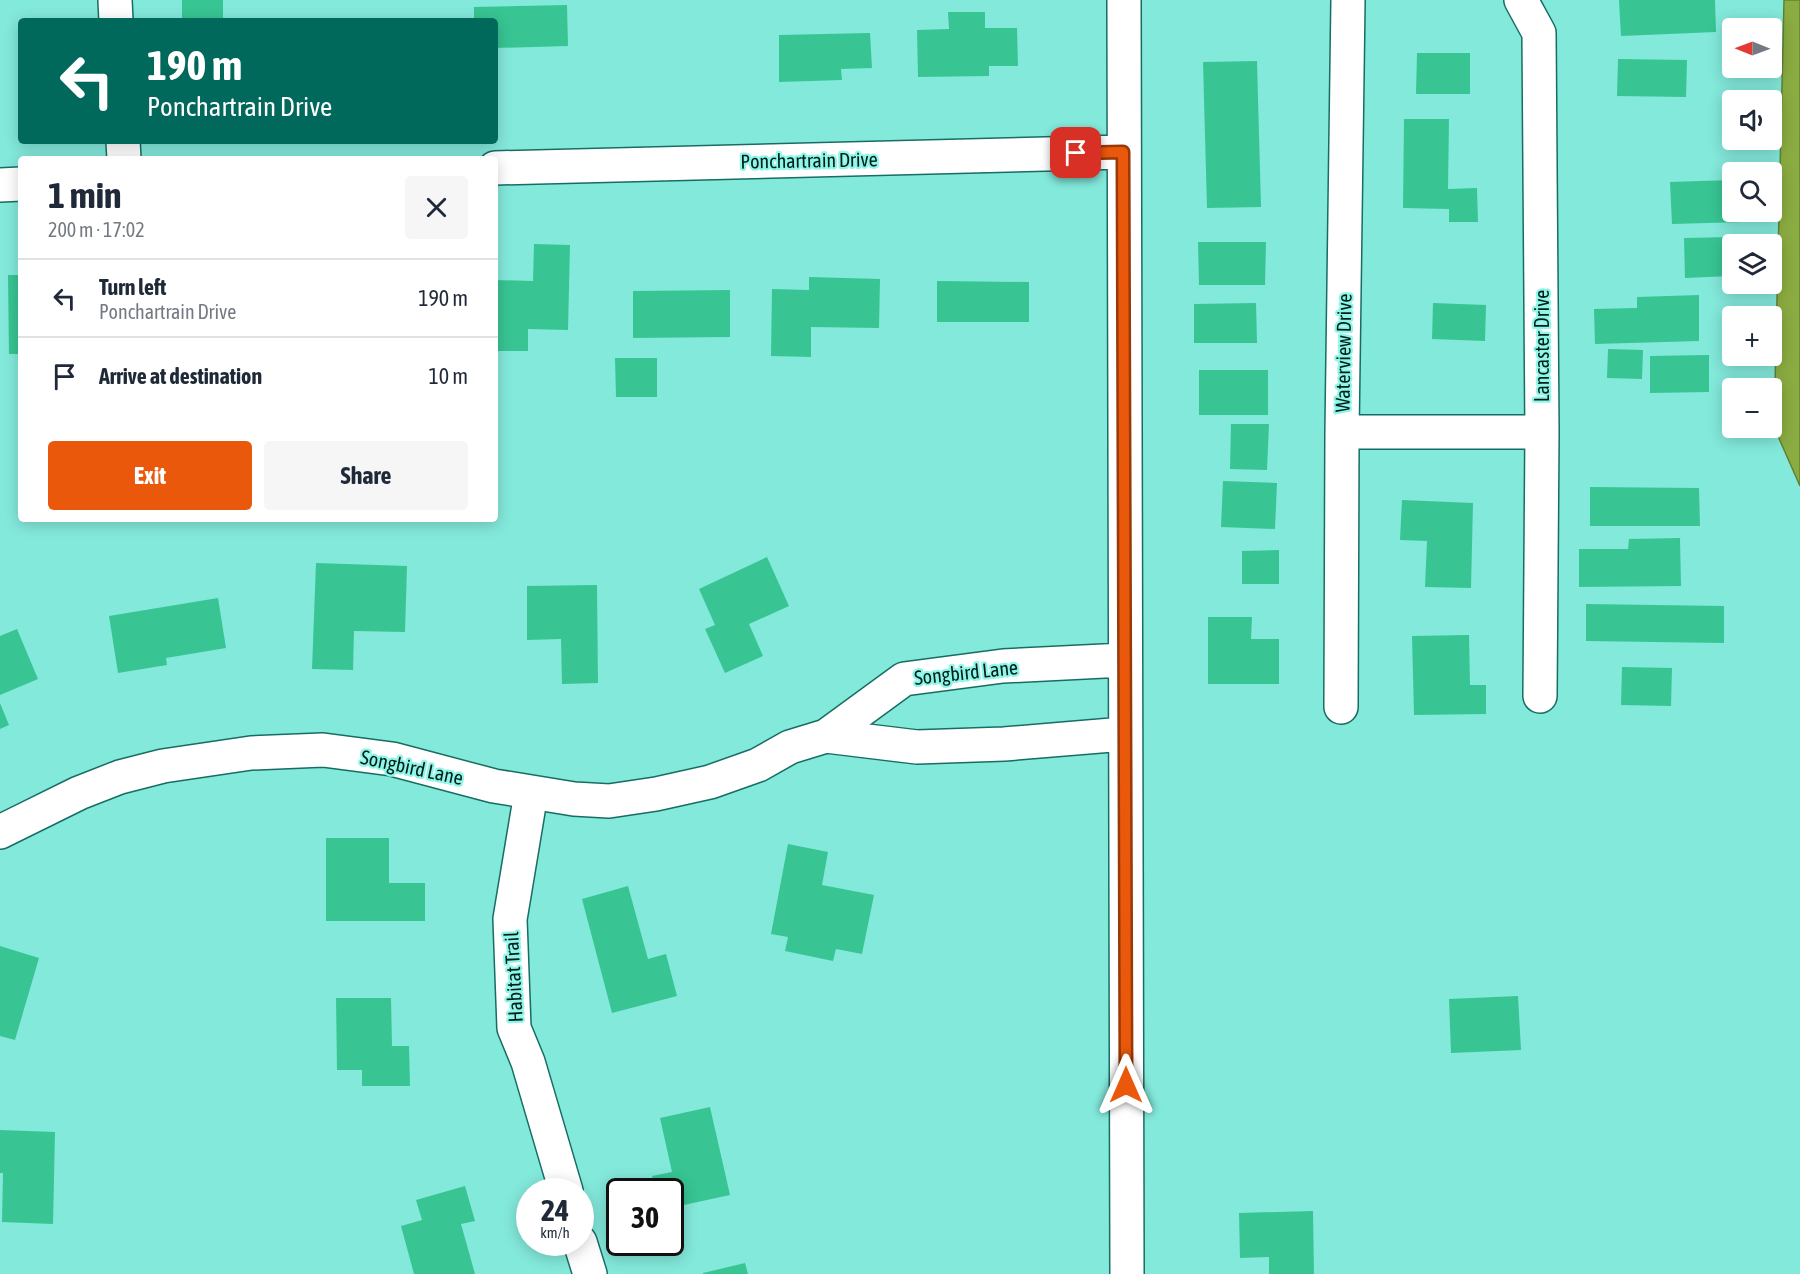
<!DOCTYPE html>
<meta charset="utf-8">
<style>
body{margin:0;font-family:"Asap Condensed",sans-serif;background:#f6f6f7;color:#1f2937;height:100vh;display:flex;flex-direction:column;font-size:22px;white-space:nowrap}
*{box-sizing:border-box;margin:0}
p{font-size:20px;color:#747a83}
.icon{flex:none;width:33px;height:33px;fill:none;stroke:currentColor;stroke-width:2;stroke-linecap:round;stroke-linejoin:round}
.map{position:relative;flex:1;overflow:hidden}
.drawer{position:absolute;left:18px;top:156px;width:480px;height:366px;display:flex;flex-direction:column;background:#fff;border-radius:6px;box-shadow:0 3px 15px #0003}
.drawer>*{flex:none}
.hud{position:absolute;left:18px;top:18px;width:480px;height:126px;border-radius:6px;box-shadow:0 3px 15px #0003;background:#00695c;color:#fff;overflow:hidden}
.needle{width:39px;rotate:271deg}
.fabs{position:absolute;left:1722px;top:18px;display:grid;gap:12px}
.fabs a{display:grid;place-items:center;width:60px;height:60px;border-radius:6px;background:#fff;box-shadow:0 3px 15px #0003;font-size:30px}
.speed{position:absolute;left:516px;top:1178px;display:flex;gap:12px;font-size:30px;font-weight:700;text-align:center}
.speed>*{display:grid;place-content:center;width:78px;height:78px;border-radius:50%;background:#fff;box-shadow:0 3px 15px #0003;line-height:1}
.speed small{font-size:15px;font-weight:400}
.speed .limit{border:3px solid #111;border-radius:9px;background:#fff;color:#111}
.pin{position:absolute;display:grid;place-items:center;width:51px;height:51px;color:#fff;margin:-26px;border-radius:12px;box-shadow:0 3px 9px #0006}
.me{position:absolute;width:66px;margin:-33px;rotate:0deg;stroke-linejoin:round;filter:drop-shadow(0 0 4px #0008)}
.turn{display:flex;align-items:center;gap:21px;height:126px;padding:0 30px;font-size:27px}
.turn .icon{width:78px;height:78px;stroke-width:2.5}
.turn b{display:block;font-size:42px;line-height:51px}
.round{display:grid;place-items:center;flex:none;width:63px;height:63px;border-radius:6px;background:#f6f6f7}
.overview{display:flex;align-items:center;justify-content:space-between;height:102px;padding:0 30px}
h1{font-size:36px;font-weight:700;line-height:45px}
.cta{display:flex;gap:12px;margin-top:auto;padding:12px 30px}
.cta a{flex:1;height:69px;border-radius:6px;background:#ea580c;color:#fff;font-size:24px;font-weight:700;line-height:69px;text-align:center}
.cta a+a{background:#f6f6f7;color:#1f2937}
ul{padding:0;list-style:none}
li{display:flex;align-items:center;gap:18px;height:78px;padding:0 30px;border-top:2px solid #e0e1e3}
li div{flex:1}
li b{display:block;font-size:22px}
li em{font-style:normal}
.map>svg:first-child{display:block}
</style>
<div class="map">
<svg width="1800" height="1274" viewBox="0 0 1800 1274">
<rect width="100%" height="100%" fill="#83e9db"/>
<path fill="#8bac41" stroke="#618236" stroke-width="1.5" d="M1784 0H1800V486L1774 427Z"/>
<path fill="#38c593" d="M182 0H223V21H182Z
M1619 0H1715L1716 32 1621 36Z
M567 5 568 46 495 48V21H474V7Z
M948 12H985V28H1017L1018 66H989V76L918 77 917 30 949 29Z
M870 33 872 68 841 69 842 80 779 82V35Z
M1417 53H1470V94H1416Z
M1618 59 1687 60 1686 97 1617 96Z
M1257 61 1261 207 1207 208 1203 62Z
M1404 119H1449L1448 189 1477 188 1478 222H1449V209L1403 208Z
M1732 180V212H1744V222L1672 224 1670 182Z
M1730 237V276L1685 278 1684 238Z
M1198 242H1266L1265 285H1199Z
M534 244 570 245 568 330 528 329V351H495V280L533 281Z
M8 275H21V354H9Z
M809 277 880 279 879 328 811 327V357L771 356 772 289 809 290Z
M937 281 1029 282V322H937Z
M730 290V337L633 338V291Z
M1699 295V341L1595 344 1594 309 1637 308V297Z
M1256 303 1257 343H1194V304Z
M1433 303 1486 305 1485 341 1432 339Z
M1608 349 1643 350 1642 379 1607 378Z
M1709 355V392L1650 393V356Z
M615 358H657V397H616Z
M1199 370H1268V415H1199Z
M1231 424H1269L1267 470 1230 469Z
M1223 481 1277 483 1275 529 1221 527Z
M1590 487 1699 488 1700 526H1590Z
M1402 500 1473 503 1471 588 1425 587 1427 541 1400 540Z
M1680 538 1681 586 1579 587V549H1628L1629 539Z
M1279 550V584H1242V551Z
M767 557 789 606 749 624 763 656 725 673 705 629 715 625 699 589Z
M316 563 407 566 405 632 354 631 353 670 312 669Z
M597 585 598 683 562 684 561 639 527 640V586Z
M218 598 226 648 166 658 167 665 118 673 109 616Z
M1586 604 1724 606V643L1586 641Z
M1208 617H1252L1251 639H1279V684H1208Z
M17 629 38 679 0 695V636Z
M1469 635 1470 685H1486V714L1414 715 1412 636Z
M1622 667 1672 668 1671 706 1621 705Z
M0 703 9 725 0 729Z
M326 838H389V883H425V921H326Z
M788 844 828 852 822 885 874 895 862 954 836 949 833 961 785 951 788 937 771 934Z
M628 886 648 959 666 954 677 996 612 1013 582 899Z
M0 946 39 958 15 1040 0 1036Z
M1518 996 1521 1050 1451 1053 1449 999Z
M336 998H391L392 1046H409L410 1086H362V1070H337Z
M710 1107 730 1195 670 1208V1191H656L652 1176 672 1172 660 1118Z
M0 1130 55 1132 53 1224 2 1222 3 1173H0Z
M465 1186 475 1221 461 1224 475 1274H414L401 1226 422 1220 416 1200Z
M1313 1211 1314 1274H1269V1257L1240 1258 1239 1213Z
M745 1263 748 1274H703V1273Z"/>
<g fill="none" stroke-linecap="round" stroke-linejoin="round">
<defs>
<path id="minor" d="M115 0 116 21
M1124 0 1127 1274
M1521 0 1539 33 1542 432 1540 696
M123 141 124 159
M495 168 1123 152
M0 185 21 184
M1342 432H1542
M1341 707 1342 432 1348 0
M826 736 917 747 1004 744 1124 734
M531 793 510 919 514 1028 528 1062 566 1191
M0 832 79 793 120 777 163 766 251 753 323 750 392 759 494 786 574 799 609 801 656 794 710 782 758 765 790 747 826 736 904 679 1003 666 1124 660
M580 1242 590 1274"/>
</defs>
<use href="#minor" stroke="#176d64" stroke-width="36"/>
<use href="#minor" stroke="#fff" stroke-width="33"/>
</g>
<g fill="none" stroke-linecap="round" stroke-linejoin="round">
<defs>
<path id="route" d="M1076 153 1123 152 1126 1085"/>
</defs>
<use href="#route" stroke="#983908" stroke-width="15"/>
<use href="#route" stroke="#ea580c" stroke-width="10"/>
</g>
<g text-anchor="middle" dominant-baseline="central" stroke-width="4.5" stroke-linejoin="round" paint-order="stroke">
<g font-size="20" fill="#001f1b" stroke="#90f6e8">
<text transform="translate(809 160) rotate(-1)">Ponchartrain Drive</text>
<text transform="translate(1541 346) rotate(-90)">Lancaster Drive</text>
<text transform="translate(1343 353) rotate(-89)">Waterview Drive</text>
<text transform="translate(966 672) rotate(-6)">Songbird Lane</text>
<text transform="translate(412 767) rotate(12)">Songbird Lane</text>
<text transform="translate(513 977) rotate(-93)">Habitat Trail</text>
</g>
</g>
</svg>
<div class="fabs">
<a><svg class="needle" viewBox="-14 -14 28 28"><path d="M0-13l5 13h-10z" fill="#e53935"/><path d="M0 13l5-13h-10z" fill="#747a83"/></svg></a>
<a><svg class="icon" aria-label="sound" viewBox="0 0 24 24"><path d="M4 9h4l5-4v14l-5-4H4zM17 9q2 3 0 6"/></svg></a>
<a><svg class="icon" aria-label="search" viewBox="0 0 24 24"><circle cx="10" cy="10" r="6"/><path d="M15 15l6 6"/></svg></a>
<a><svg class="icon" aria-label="layers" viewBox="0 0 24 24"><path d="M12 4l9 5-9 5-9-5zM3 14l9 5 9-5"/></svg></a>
<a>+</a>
<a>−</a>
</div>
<div class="speed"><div>24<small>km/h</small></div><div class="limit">30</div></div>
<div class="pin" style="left:1076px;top:153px;background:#d93025"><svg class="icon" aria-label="arrive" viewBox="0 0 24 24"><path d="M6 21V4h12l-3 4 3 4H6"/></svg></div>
<svg class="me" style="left:1126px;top:1085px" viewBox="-20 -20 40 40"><path d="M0-17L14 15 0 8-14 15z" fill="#ea580c" stroke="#fff" stroke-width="4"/></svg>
<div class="hud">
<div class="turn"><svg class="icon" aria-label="left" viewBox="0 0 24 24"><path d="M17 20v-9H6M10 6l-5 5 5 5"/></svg><div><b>190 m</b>Ponchartrain Drive</div></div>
</div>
<section class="drawer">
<div class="overview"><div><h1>1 min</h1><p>200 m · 17:02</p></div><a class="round"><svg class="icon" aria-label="close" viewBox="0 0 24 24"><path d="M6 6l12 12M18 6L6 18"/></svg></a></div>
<ul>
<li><svg class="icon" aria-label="left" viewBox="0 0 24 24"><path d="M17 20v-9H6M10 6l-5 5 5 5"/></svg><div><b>Turn left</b><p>Ponchartrain Drive</p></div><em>190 m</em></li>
<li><svg class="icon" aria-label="arrive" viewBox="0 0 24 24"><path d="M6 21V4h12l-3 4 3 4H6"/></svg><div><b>Arrive at destination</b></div><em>10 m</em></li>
</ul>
<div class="cta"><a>Exit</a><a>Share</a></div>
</section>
</div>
